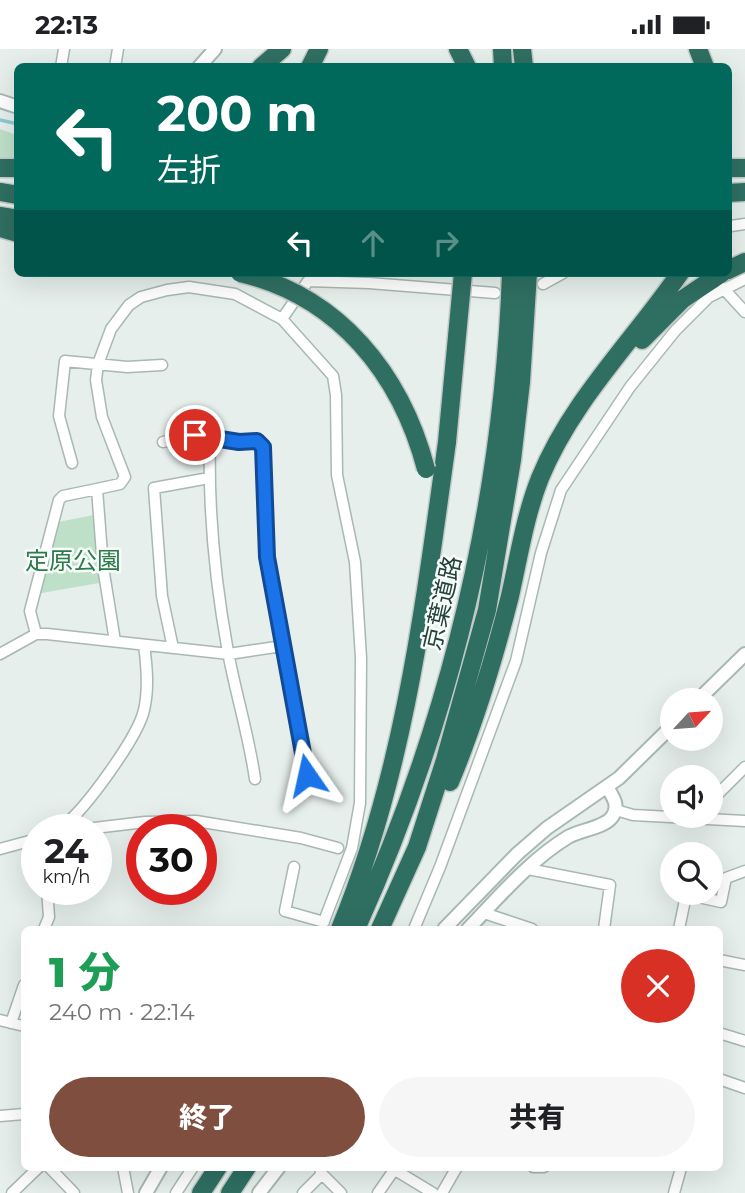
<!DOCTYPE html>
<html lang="ja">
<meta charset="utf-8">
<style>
body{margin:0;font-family:Montserrat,"Noto Sans JP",sans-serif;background:#f6f6f6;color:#202124;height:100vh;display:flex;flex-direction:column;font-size:26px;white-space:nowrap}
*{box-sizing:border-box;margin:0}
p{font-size:23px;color:#757577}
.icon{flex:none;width:38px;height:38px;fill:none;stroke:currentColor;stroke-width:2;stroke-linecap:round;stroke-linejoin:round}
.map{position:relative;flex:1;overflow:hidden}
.details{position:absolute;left:21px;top:877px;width:702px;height:245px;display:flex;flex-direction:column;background:#fff;border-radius:10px;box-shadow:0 7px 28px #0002}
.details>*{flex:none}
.top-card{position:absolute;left:14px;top:14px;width:718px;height:214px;border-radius:10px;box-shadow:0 7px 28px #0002;background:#00695c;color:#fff;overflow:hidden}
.needle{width:46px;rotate:64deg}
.controls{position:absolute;left:660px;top:639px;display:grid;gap:14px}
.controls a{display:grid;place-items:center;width:63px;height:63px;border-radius:50%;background:#fff;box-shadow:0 7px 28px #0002;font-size:35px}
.speed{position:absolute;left:21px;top:765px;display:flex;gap:14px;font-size:35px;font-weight:700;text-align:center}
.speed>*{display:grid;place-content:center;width:91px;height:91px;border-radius:50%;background:#fff;box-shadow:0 7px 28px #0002;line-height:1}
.speed small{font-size:18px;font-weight:400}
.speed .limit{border:10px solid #d22;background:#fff;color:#111}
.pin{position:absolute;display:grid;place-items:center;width:60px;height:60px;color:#fff;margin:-30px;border:4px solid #fff;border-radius:50%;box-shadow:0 2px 7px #0007}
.me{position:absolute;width:77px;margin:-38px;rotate:349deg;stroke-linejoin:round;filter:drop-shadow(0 0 5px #0008)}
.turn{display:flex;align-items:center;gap:24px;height:147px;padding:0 28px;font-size:32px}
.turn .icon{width:91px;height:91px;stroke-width:2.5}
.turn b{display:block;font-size:49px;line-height:60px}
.lanes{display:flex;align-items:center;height:66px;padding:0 28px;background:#0003;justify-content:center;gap:35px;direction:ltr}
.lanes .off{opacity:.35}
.round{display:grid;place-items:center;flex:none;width:74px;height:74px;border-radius:37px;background:#f6f6f6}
.summary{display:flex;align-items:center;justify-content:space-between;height:119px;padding:0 28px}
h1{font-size:42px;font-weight:800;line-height:52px;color:#1e9e55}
.action{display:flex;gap:14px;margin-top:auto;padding:14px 28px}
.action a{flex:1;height:80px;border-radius:42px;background:#7f4e3f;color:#fff;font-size:28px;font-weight:800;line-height:80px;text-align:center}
.action a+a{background:#f6f6f6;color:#202124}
.status{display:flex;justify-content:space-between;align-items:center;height:49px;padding:0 35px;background:#fff;direction:ltr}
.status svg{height:19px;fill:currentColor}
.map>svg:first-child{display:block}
</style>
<div class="status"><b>22:13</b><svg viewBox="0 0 49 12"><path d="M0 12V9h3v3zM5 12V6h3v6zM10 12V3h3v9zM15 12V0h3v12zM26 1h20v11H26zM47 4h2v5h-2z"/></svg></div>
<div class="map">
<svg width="745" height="1144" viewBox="0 0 745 1144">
<rect width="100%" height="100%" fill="#e6efeb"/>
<path fill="#bfe0c8" d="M0 80 17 86V110L0 109Z
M94 466 99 534 36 545 58 473Z"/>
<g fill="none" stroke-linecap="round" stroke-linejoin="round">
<path stroke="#8ec9d4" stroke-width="3.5" d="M0 71 18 75"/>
<defs>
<path id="minor" d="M61 18 64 0
M115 18 118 0
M731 177 745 175
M543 235 563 224
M723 239 745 263
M282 270 308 232 369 234 495 244
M163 393 195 386 210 389
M72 414 59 367 65 312 127 318 162 316
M36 585 30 562 59 451 63 447 97 440
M115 592 103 518 97 440 120 435 125 428 102 368 96 331 98 315 111 280 129 256 141 248 167 241 189 238 235 245 282 270 333 327 336 346 337 426 355 513 361 609 360 754 352 799 321 880
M173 599 162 547 154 439 209 429
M0 605 36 585H47L229 605 282 597
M255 730C249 687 236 646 228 603 215 532 208 462 210 389L239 393 257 392 263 398 266 508 307 725
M710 753 745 718
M616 761 633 766 745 772
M63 777C85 761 138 688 144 661 149 640 147 618 144 596
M56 780 63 777 86 780 145 773 196 772 301 789 338 799
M0 800 37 790
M294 818 285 862 324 873
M528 820 610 836 604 880
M484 864 532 880
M44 880 49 868 47 840
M414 880 440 818 516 612 541 504 561 441 630 338 675 282 709 248 745 230
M679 880 685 851 694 847 721 853 726 829 745 822
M719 911 745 916
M0 971 24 977
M11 974 24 936
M719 984 745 992
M719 1030 745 1039
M0 1067 24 1065
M49 1118 74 1144
M123 1118 128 1144
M319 1118 322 1125 341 1144
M390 1118 433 1144
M533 1118H544
M12 1144 39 1118
M176 1144 193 1118
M303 1144 322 1125
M378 1144 394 1121
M442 1144 457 1118
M674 1144 681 1119 678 1118"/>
<path id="tertiary" d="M199 18 215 0
M0 52 18 58
M698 651 745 605
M444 880 517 805 547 779 619 729 672 677
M468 880C498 849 530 811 568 788 580 781 604 779 612 768 620 757 613 748 607 738
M146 1144 161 1118
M259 1144 279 1118"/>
<path id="motorway" d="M458 0 467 18
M502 0 503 18
M522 0 524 18
M698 0 705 18
M261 18 282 0
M310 18 319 0
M0 119H18
M728 119H745
M0 143 18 146
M728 144 745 143
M0 167 18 170
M0 179 18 184
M728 221 745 213
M642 291 683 250 722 224
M450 733C475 673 494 610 510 547 519 507 525 467 540 429 572 351 633 292 680 224
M340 880C404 724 424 559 447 393
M356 880C450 672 503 452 511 224
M380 880 417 798 445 711 487 561 512 411 521 333 528 224
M201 1144 218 1118
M230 1144 247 1118"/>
</defs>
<use href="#minor" stroke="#a8b8b2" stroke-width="13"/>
<use href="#tertiary" stroke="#a8b8b2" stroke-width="16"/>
<use href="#motorway" stroke="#c2cac8" stroke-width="21"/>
<use href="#minor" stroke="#fff" stroke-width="10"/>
<use href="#tertiary" stroke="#fff" stroke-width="12"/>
<use href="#motorway" stroke="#2f6f62" stroke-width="18"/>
<defs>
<path id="motorway-bridge" d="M240 224C339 247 401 325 426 420
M447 393 463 224"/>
</defs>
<use href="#motorway-bridge" stroke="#c2cac8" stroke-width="21" stroke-linecap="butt"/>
<use href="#motorway-bridge" stroke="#2f6f62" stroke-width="18"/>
</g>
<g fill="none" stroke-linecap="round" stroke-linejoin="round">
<defs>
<path id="route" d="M195 386 239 393 257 392 263 398 267 508 307 726"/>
</defs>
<use href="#route" stroke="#114b97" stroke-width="18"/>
<use href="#route" stroke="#1a73e8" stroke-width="12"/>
</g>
<g text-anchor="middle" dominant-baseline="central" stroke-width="5" stroke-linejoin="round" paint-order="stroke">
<g font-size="24" fill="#2d7a4b" stroke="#f7fbf9">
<text x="73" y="511">定原公園</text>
</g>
<g font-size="24" fill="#24423a" stroke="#f7fbf9">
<text transform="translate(442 554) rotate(-77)">京葉道路</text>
</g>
</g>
</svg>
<div class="controls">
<a><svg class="needle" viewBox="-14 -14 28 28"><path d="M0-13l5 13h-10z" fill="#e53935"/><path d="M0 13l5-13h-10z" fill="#757577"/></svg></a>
<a><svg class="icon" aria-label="sound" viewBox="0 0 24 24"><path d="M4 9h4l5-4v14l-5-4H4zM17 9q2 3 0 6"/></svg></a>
<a><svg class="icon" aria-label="search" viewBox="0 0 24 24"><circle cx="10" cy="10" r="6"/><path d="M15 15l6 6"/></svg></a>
</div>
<div class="speed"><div>24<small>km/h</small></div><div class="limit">30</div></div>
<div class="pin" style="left:195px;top:386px;background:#d93025"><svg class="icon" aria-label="arrive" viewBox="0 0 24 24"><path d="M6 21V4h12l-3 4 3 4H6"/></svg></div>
<svg class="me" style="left:307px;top:726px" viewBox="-20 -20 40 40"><path d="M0-17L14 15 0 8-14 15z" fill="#1a73e8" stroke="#fff" stroke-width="4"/></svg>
<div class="top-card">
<div class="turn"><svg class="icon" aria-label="left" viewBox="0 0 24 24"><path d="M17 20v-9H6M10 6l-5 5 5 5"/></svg><div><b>200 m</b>左折</div></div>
<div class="lanes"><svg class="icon" aria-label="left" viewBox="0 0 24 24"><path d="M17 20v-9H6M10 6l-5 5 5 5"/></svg><svg class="icon off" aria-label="ahead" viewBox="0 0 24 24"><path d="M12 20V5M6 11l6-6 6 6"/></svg><svg class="icon off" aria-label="right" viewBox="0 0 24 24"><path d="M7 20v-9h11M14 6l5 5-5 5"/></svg></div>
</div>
<section class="details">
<div class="summary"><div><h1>1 分</h1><p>240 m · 22:14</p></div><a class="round" style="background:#d93025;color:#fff"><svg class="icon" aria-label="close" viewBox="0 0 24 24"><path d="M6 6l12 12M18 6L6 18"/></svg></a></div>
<div class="action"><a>終了</a><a>共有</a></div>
</section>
</div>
